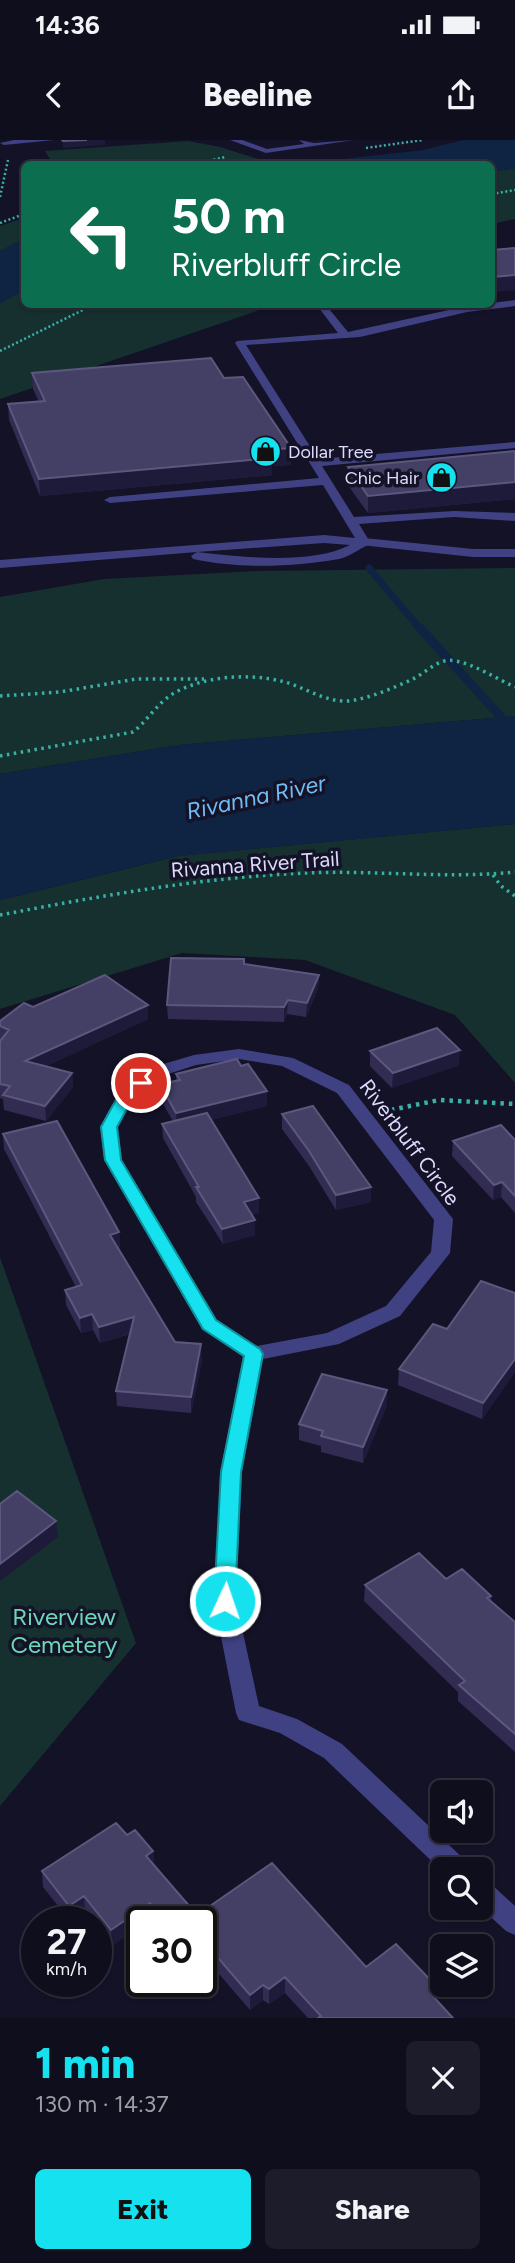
<!DOCTYPE html>
<meta charset="utf-8">
<style>
body{margin:0;font-family:Figtree,sans-serif;background:#1d1c2a;color:#f1f3f6;height:100vh;display:flex;flex-direction:column;font-size:26px;white-space:nowrap}
*{box-sizing:border-box;margin:0}
p{font-size:23px;color:#9b9ca4}
.icon{flex:none;width:38px;height:38px;fill:none;stroke:currentColor;stroke-width:2;stroke-linecap:round;stroke-linejoin:round}
.map{position:relative;height:1878px;overflow:hidden}
.details{display:flex;flex-direction:column;background:#0f0e1d;flex:1}
.details>*{flex:none}
.hud{position:absolute;left:21px;top:21px;width:474px;height:147px;border-radius:10px;box-shadow:0 2px 5px #0004,0 0 0 2px #2f2e3b;background:#0b6e4f;color:#fff;overflow:hidden}
.fabs{position:absolute;left:430px;top:1640px;display:grid;gap:14px}
.fabs a{display:grid;place-items:center;width:63px;height:63px;border-radius:10px;background:#0f0e1d;box-shadow:0 2px 5px #0004,0 0 0 2px #2f2e3b;font-size:35px}
.speed{position:absolute;left:21px;top:1766px;display:flex;gap:14px;font-size:35px;font-weight:700;text-align:center}
.speed>*{display:grid;place-content:center;width:91px;height:91px;border-radius:50%;background:#0f0e1d;box-shadow:0 2px 5px #0004,0 0 0 2px #2f2e3b;line-height:1}
.speed small{font-size:18px;font-weight:400}
.speed .limit{border:4px solid #111;border-radius:10px;background:#fff;color:#111}
.pin{position:absolute;display:grid;place-items:center;width:60px;height:60px;color:#fff;margin:-30px;border:4px solid #fff;border-radius:50%;box-shadow:0 2px 7px #0007}
.me{position:absolute;width:77px;margin:-38px;rotate:3deg;stroke-linejoin:round;filter:drop-shadow(0 0 5px #0008)}
.turn{display:flex;align-items:center;gap:24px;height:147px;padding:0 35px;font-size:32px}
.turn .icon{width:91px;height:91px;stroke-width:2.5}
.turn b{display:block;font-size:49px;line-height:60px}
.round{display:grid;place-items:center;flex:none;width:74px;height:74px;border-radius:10px;background:#1d1c2a}
.headline{display:flex;align-items:center;justify-content:space-between;height:119px;padding:0 35px}
h1{font-size:42px;font-weight:800;line-height:52px;color:#15e2ee}
.cta{display:flex;gap:14px;margin-top:auto;padding:14px 35px}
.cta a{flex:1;height:80px;border-radius:10px;background:#15e2ee;color:#111;font-size:28px;font-weight:800;line-height:80px;text-align:center}
.cta a+a{background:#1d1c2a;color:#f1f3f6}
.status{display:flex;justify-content:space-between;align-items:center;height:49px;padding:0 35px;background:#0f0e1d;direction:ltr}
.status svg{height:19px;fill:currentColor}
header{display:flex;justify-content:space-between;align-items:center;height:91px;padding:0 35px;background:#0f0e1d;font-size:32px;font-weight:800}
.map>svg:first-child{display:block}
</style>
<div class="status"><b>14:36</b><svg viewBox="0 0 49 12"><path d="M0 12V9h3v3zM5 12V6h3v6zM10 12V3h3v9zM15 12V0h3v12zM26 1h20v11H26zM47 4h2v5h-2z"/></svg></div>
<header><svg class="icon" aria-label="back" viewBox="0 0 24 24"><path d="M15 5l-7 7 7 7"/></svg>Beeline<svg class="icon" aria-label="share" viewBox="0 0 24 24"><path d="M12 15V3M7 8l5-5 5 5M5 13v7h14v-7"/></svg></header>
<div class="map">
<svg width="515" height="1878" viewBox="0 0 515 1878">
<rect width="100%" height="100%" fill="#141227"/>
<path fill="#15302e" d="M188 1 220 7 275 24H172L157 20 50 19 45 11Z
M515 28V79L492 84V32Z
M24 78V99L0 111V86Z
M24 150V164L274 165 0 259V163Z
M515 428V576L179 605 0 634V457L104 439 258 431Z
M515 684V943L455 875 305 820 182 813 0 869V760L178 716Z
M0 1117 136 1503 0 1666Z"/>
<path fill="#0f2443" d="M463 0H515V28L492 32V24H301L423 10Z
M24 99V150L0 163V111Z
M515 576V684L178 716 0 760V634L179 605Z"/>
<g fill="none" stroke-linecap="round" stroke-linejoin="round">
<path stroke="#0f2443" stroke-width="7" d="M369 428 421 490"/>
<path stroke="#0f2443" stroke-width="9" d="M420 488 501 577"/>
<path stroke="#39b1a5" stroke-width="2.5" stroke-dasharray="2 2.5" stroke-linecap="butt" d="M366 8 423 0
M196 24 225 17
M492 54 515 50
M0 57 8 20
M0 83 24 74
M0 211 95 164"/>
<path stroke="#39b1a5" stroke-width="3.5" stroke-dasharray="2.5 4.5" stroke-linecap="butt" d="M0 556 60 552 136 539H204
M0 616 133 592C147 581 157 564 171 555 201 536 247 533 281 541 303 546 324 562 347 561 369 559 393 548 413 539 427 532 439 517 456 521 476 525 497 539 515 547
M493 735 501 746 515 756
M0 775C101 756 203 737 307 733 376 730 445 739 515 732"/>
<path stroke="#39b1a5" stroke-width="4.5" stroke-dasharray="3.5 5" stroke-linecap="butt" d="M391 970 439 960 515 964"/>
<path fill="#404182" fill-rule="evenodd" d="M54 0 4 5 0 3 14 0Z
M230 0H242L267 9 304 4 299 0 314 3 354 0 266 13Z
M515 160V166L467 172 360 197 246 205 318 319 515 302V308L322 326 354 377 454 371 515 373V381L454 377 359 384 370 402 368 405C359 409 349 417 339 419 294 427 238 429 193 419L191 416 197 412 0 428V420L324 395 355 398 323 345 110 363 104 360 110 357 319 338 235 203 237 201 338 193 316 164H325L348 192 467 166ZM324 403 350 405C311 425 241 417 197 412Z"/>
<path fill="#404182" fill-rule="evenodd" d="M364 398 473 409H515V417H473L360 405 358 402Z
M239 909 293 918 349 945 453 1079 450 1113 400 1176 339 1204 263 1219 242 1332 236 1461 259 1566 297 1579 342 1604 466 1721 470 1729H443V1732L324 1618 280 1593 239 1580 236 1573 214 1461 220 1332 243 1217 202 1189 104 1020 100 987 121 949 150 928 194 915ZM239 919 282 926 337 953 434 1080 431 1112 386 1166 327 1193 257 1206 216 1179 122 1020 118 987 134 956 162 936 196 925Z
M481 1740 490 1743 515 1766V1795L506 1791 481 1768Z"/>
</g>
<path fill="#322c53" d="M32 233 224 238 291 325 272 326V335L40 356 9 280 8 264 39 262 33 249Z
M515 311V359L368 373 347 344 348 327Z
M244 824 319 835 318 849 306 877 287 874 284 882 168 879 167 865Z
M148 865V879L46 926 72 933 73 947 46 981 4 970 3 959 0 958V881L33 867Z
M370 911 459 925 392 948 370 926Z
M241 926 267 951V966L210 980 259 1073 252 1075 255 1095 223 1104 196 1062V1057L163 998 162 984 173 981 160 959V944L176 941V934Z
M282 974 371 1062 336 1070 309 1026 282 989Z
M3 994 119 1092 120 1108H118L175 1202 202 1220 191 1273 117 1266 116 1251 130 1194 100 1203 93 1190 81 1193 66 1165 65 1150 76 1147 4 1009Z
M515 1000V1073L501 1057 493 1060 452 1016 453 1001Z
M515 1153V1232L482 1279 398 1245 399 1229Z
M387 1265 363 1323 321 1312V1306L299 1300V1284Z
M446 1439 491 1456V1461L515 1482V1612L458 1561V1552L364 1461 365 1445Z
M127 1695 153 1711 154 1724 197 1775 366 1827 437 1847 436 1860 453 1878H308L285 1853 269 1864 263 1860 250 1870 213 1827 201 1836V1782H153L151 1779 147 1782H142L112 1806 96 1786V1782H93L85 1772 71 1782 43 1747 42 1731Z"/>
<path fill="#1e1a3a" d="M87 0H105V5L63 8V1Z
M515 135V150L492 152V137Z
M291 308V325L272 326V335L40 356 39 339 267 310Z
M515 342V359L368 373V356Z
M319 835 318 849 306 877 307 863Z
M288 860 287 874 284 882V867Z
M148 865V879L26 936 25 921Z
M460 910 459 925 392 948 393 933Z
M72 933 73 947 46 981 45 966Z
M267 951V966L177 988 176 973Z
M502 1042 501 1057 493 1060 494 1045Z
M371 1047V1062L336 1070V1055Z
M259 1058V1073L244 1077V1062Z
M255 1080V1095L223 1104 222 1089Z
M119 1092 120 1108 111 1110 110 1095Z
M92 1174 93 1190 81 1193 80 1178Z
M134 1177 135 1192 100 1203 99 1187Z
M201 1204 202 1220 191 1273V1257Z
M515 1219V1232L482 1279 483 1263Z
M387 1250V1265L363 1323V1307Z
M56 1381 58 1397 0 1441V1424Z
M153 1711 154 1727 146 1716Z
M84 1756 85 1772 71 1782 69 1766Z
M150 1763 151 1779 147 1782H142V1785L112 1806 111 1790Z
M213 1812V1827L201 1836V1820Z
M285 1837V1853L269 1864V1849Z
M263 1845V1860L250 1870V1855Z
M437 1847 436 1863 430 1853Z"/>
<path fill="#443f65" stroke="#5c577d" stroke-width="2" d="M62 0H87L63 1Z
M515 108V135L492 137V110Z
M211 218 224 238 243 237 291 308 267 310 272 318 39 339 8 264 45 261 32 233Z
M515 311V342L368 356 348 327Z
M171 818 244 819V824L319 835 307 863 288 860 284 867 167 865Z
M105 835 148 865 25 921 72 933 45 966 3 955 10 946 0 944V901L9 890 0 886V881L24 863 33 867Z
M437 888 460 910 393 933 370 911Z
M237 919 241 926 248 924 267 951 176 973 160 944 180 940 176 934Z
M313 966 371 1047 336 1055 309 1011 282 974Z
M207 973 259 1058 244 1062 255 1080 222 1089 196 1047H199L162 984Z
M57 981 119 1092 110 1095 175 1202 201 1204 191 1257 116 1251 134 1177 99 1187 92 1174 80 1178 65 1150 82 1145 3 994Z
M501 985 515 1000V1056L502 1042 494 1045 453 1001Z
M481 1141 515 1153V1219L483 1263 399 1229 433 1184 447 1189Z
M322 1234 387 1250 363 1307 321 1296 323 1291 299 1284Z
M17 1351 56 1381 0 1424V1364Z
M419 1413 446 1439 462 1429 491 1456 487 1458 515 1482V1594L459 1545 465 1541 365 1445Z
M116 1683 127 1695 135 1690 153 1711 146 1716 197 1775 272 1723 366 1827 396 1804 437 1847 430 1853 453 1878H318L321 1876 285 1837 269 1849 263 1845 250 1855 213 1812 201 1820V1782H165L150 1763 111 1790 84 1756 69 1766 42 1731Z"/>
<path fill="#15e2ee" stroke="#0e939b" stroke-width="2" d="M141 938 149 943 134 956 117 987 121 1020 216 1180 260 1209 263 1214 241 1332 235 1461 232 1467 225 1469 217 1467 214 1461 221 1332 244 1216 203 1189 105 1020 101 987 122 949Z"/>
<defs>
<symbol id="shop-disc" viewBox="-11 -11 22 22"><circle r="9.5" fill="#15e2ee" stroke="#141227"/><path d="M-5-2.5h2.3a2.7 3.5 0 0 1 5.4 0H5L5.5 6h-11ZM-1.5-2.5h3a1.5 2.3 0 0 0-3 0Z" fill="#111"/></symbol>
</defs>
<g fill-rule="evenodd">
<use href="#shop-disc" x="248" y="294" width="35" height="35"/>
<use href="#shop-disc" x="424" y="320" width="35" height="35"/>
</g>
<g text-anchor="middle" dominant-baseline="central" stroke-width="7" stroke-linejoin="round" paint-order="stroke">
<g font-size="18" fill="#dddafc" stroke="#141227" text-anchor="start">
<text x="288" y="312">Dollar Tree</text>
<text x="419" y="338" text-anchor="end">Chic Hair</text>
</g>
<g font-size="21" fill="#dddafc" stroke="#141227">
<text transform="translate(255 724) rotate(-4)">Rivanna River Trail</text>
<text transform="translate(410 1002) rotate(53)">Riverbluff Circle</text>
</g>
<g font-size="23" font-style="italic" fill="#70bdf5" stroke="#141227">
<text transform="translate(256 657) rotate(-12)">Rivanna River</text>
</g>
<g font-size="24" fill="#6bd8b8" stroke="#141227">
<text x="64" y="1476">Riverview<tspan x="64" dy="28">Cemetery</tspan></text>
</g>
</g>
</svg>
<div class="fabs">
<a><svg class="icon" aria-label="sound" viewBox="0 0 24 24"><path d="M4 9h4l5-4v14l-5-4H4zM17 9q2 3 0 6"/></svg></a>
<a><svg class="icon" aria-label="search" viewBox="0 0 24 24"><circle cx="10" cy="10" r="6"/><path d="M15 15l6 6"/></svg></a>
<a><svg class="icon" aria-label="layers" viewBox="0 0 24 24"><path d="M12 4l9 5-9 5-9-5zM3 14l9 5 9-5"/></svg></a>
</div>
<div class="speed"><div>27<small>km/h</small></div><div class="limit">30</div></div>
<div class="pin" style="left:141px;top:943px;background:#d93025"><svg class="icon" aria-label="arrive" viewBox="0 0 24 24"><path d="M6 21V4h12l-3 4 3 4H6"/></svg></div>
<svg class="me" style="left:225px;top:1461px" viewBox="-20 -20 40 40"><circle r="17" fill="#15e2ee" stroke="#fff" stroke-width="3"/><path d="M0-11L8 9 0 5-8 9z" fill="#fff"/></svg>
<div class="hud">
<div class="turn"><svg class="icon" aria-label="left" viewBox="0 0 24 24"><path d="M17 20v-9H6M10 6l-5 5 5 5"/></svg><div><b>50 m</b>Riverbluff Circle</div></div>
</div>
</div>
<section class="details">
<div class="headline"><div><h1>1 min</h1><p>130 m · 14:37</p></div><a class="round"><svg class="icon" aria-label="close" viewBox="0 0 24 24"><path d="M6 6l12 12M18 6L6 18"/></svg></a></div>
<div class="cta"><a>Exit</a><a>Share</a></div>
</section>
